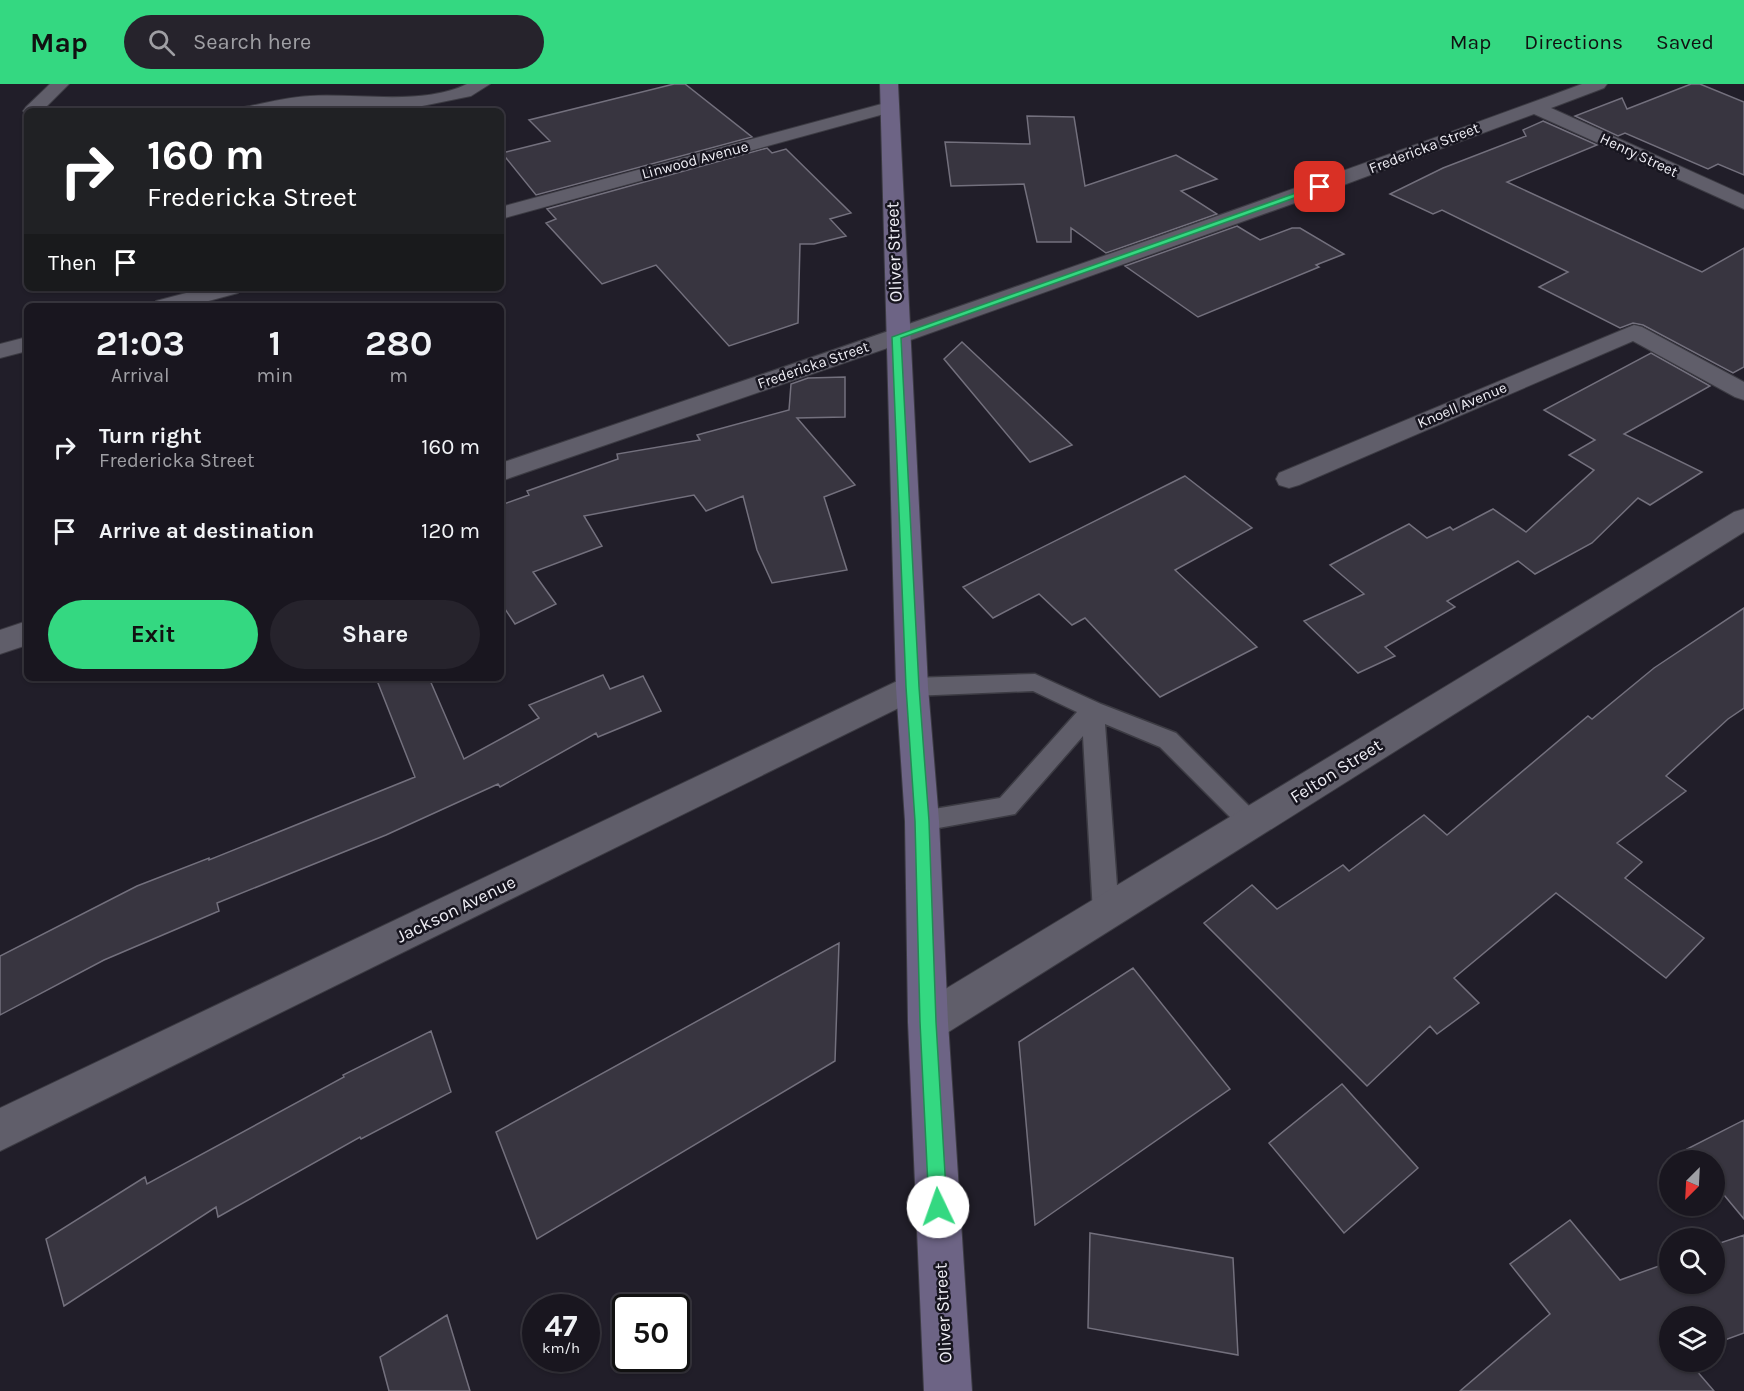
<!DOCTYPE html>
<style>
body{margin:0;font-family:Karla,sans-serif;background:#26232c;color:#f1f3f6;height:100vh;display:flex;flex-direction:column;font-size:22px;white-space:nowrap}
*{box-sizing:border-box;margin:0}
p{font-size:20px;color:#9f9fa4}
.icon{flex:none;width:33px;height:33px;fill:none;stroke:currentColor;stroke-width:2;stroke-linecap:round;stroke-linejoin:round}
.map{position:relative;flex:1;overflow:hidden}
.drawer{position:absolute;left:24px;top:219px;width:480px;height:378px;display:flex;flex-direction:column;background:#19161f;border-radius:9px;box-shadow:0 2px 4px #0004,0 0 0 2px #37353d}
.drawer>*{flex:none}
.hud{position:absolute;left:24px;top:24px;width:480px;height:183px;border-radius:9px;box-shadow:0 2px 4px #0004,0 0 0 2px #37353d;background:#202124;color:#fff;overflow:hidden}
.needle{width:39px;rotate:204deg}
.buttons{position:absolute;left:1659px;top:1066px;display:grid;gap:12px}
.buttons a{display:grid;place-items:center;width:66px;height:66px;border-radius:50%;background:#19161f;box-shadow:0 2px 4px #0004,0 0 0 2px #37353d;font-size:30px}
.speed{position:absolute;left:522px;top:1210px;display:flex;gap:12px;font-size:30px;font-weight:700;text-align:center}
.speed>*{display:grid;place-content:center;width:78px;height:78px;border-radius:50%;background:#19161f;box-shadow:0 2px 4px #0004,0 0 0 2px #37353d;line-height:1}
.speed small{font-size:15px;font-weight:400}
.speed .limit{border:3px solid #111;border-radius:9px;background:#fff;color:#111}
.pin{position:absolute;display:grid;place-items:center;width:51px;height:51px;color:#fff;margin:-26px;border-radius:12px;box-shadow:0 3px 9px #0006}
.me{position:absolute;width:66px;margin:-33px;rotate:357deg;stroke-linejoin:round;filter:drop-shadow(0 0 4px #0008)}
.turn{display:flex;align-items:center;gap:21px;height:126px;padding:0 24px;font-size:27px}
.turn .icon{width:78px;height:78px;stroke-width:2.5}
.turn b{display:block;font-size:42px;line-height:51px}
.then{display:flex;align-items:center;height:57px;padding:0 24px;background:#0003;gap:12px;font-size:22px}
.eta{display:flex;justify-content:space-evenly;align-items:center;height:102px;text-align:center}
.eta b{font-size:36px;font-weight:700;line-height:42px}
.action{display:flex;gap:12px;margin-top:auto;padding:12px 24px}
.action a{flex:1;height:69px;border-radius:36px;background:#34d881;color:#111;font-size:24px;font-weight:700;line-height:69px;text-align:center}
.action a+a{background:#26232c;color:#f1f3f6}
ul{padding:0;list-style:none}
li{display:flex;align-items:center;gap:18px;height:84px;padding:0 24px}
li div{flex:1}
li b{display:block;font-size:22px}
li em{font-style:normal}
header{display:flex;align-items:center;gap:36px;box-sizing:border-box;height:84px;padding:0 30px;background:#34d881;color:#111}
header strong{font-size:28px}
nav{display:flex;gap:33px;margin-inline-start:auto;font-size:21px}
.search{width:420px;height:54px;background:#26232c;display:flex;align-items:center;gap:15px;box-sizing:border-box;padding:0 21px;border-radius:33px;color:#9f9fa4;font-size:22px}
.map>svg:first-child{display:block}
</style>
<header>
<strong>Map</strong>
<div class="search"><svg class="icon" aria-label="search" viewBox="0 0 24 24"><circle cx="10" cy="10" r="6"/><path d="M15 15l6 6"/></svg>Search here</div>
<nav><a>Map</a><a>Directions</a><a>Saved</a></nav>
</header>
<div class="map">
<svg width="1744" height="1307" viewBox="0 0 1744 1307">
<rect width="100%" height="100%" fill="#211e29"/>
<path fill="#383540" stroke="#73707d" stroke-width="1.5" d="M674 0H685L752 53 536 111 502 69 550 57 529 36Z
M1691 0H1700L1744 18V91L1718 80 1708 85 1625 49 1618 52 1575 32 1622 14 1627 25Z
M1027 32 1074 33 1085 102 1176 71 1217 95 1181 107 1217 130 1106 169 1071 144V158H1037L1024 100 951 102 945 58 1030 60Z
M1543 37 1597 61 1507 98 1702 188 1744 164V283L1733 289 1643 241 1633 239 1620 244 1539 203 1568 188 1442 126 1433 130 1390 110 1443 84 1526 52 1523 46Z
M767 64 772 69 786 65 851 129 830 135 846 152 814 160H800L798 239 729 262 656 181 602 200 546 139 556 135 547 125Z
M1237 142 1260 156 1292 144H1300L1344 170 1316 181 1319 183 1198 233 1125 182Z
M962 258 1072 361 1030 378 944 275Z
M1651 269 1710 302 1624 350 1702 388 1650 421 1638 414 1592 459 1535 490 1518 477 1447 517 1455 523 1385 563 1395 572 1358 589 1304 537 1364 510 1330 481 1409 440 1427 454 1450 443 1453 446 1493 425 1526 448 1594 386 1569 371 1595 356 1544 326Z
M845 293V333L797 334 855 401 824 413 847 486 772 499 757 466 743 412 706 427 694 411 584 432 602 462 533 488 556 520 515 540 501 519V421L529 411 527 407 618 375 617 370 700 356 697 351 789 326 791 300 808 294Z
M1185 392 1252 444 1175 486 1257 563 1160 613 1085 534 1072 541 1039 510 993 534 963 503Z
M1744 524V624L1728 635 1666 692 1686 707 1617 759 1642 778 1625 794 1704 854 1666 894 1556 809 1454 894 1479 919 1437 950 1430 942 1367 1002 1204 839 1252 801 1277 825 1343 781 1349 787 1424 731 1447 751 1588 632 1592 635 1654 584Z
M603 591 610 605 643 592 661 627 598 653 596 649 500 703 498 700 386 751 217 819 219 827 104 876 0 931V872L137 802 209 774V776L415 693 376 594H429L464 675 539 634 529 621Z
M839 859 835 977 537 1155 496 1048Z
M1133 884 1230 1005 1035 1141 1019 958Z
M431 947 451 1008 361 1055 360 1053 218 1133 216 1123 64 1222 46 1155 145 1093 147 1100 344 993 343 991Z
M1342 1000 1418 1084 1344 1149 1269 1059Z
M1744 1036V1135L1714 1099V1077H1696L1687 1065Z
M1570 1136 1620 1196 1670 1178V1200H1714V1161L1744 1151V1249L1714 1260V1233H1670V1278H1689L1714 1307H1460L1550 1230 1510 1180Z
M1090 1149 1233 1174 1238 1271 1088 1244Z
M447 1231 470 1307H389L380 1273Z"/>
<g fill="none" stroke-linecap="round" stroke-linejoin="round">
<defs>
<path id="service" d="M1035 590 1101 620 1176 649 1259 732 1263 739 1259 746 1251 749 1243 746 1160 663 1105 640 1119 829 1115 837 1106 841 1097 837 1093 829 1083 652 1015 730 922 747 914 744 910 737 914 730 922 727 1000 714 1077 628 1033 607 912 612 904 609 901 603 904 597 912 594Z"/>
<path id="minor" d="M50 0H69L42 27H27L26 31 23 27 26 23Z
M467 0H490L471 12 422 22H309L278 27H241L244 23 250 22C270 18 290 13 310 12 358 9 423 22 467 0Z
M1582 0H1607L1604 4 1551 24 1744 111V125L1534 30 1306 115 905 258 501 397V379C863 257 1224 132 1582 0Z
M889 18 895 19 898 23 895 27 501 135V123Z
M205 204H241L238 209 190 222H153L156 217Z
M1634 241 1642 243 1744 298V316L1735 313 1633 257 1299 401 1289 404 1279 401 1276 395 1279 389Z
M27 253V267L0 274V260Z
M1744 425V448L942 952 928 958 914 952 908 938 914 924 1734 428Z
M27 537V561L0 570V546Z
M912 590 923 594 928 603 923 612 0 1067V1024Z"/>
<path id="secondary" d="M880 0H898L928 603 939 737 948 938 972 1307H924L908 938 905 737 896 603Z"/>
</defs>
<use href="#service" stroke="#3c3b43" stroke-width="3"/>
<use href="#minor" stroke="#3c3b43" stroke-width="2"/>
<use href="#secondary" stroke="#3c3b43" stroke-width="2"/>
<use href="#service" fill="#605e6a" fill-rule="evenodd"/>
<use href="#minor" fill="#605e6a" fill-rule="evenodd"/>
<use href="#secondary" fill="#6d6485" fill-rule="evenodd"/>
</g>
<path fill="#34d881" stroke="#228c54" stroke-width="1.5" d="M1318 101 1325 103 901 254 919 603 929 737 936 938 947 1123 944 1129 938 1132 931 1129 929 1123 920 938 915 737 906 603 892 253Z"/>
<g text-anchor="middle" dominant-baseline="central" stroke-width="5" stroke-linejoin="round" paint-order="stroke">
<g font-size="15" fill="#efeef5" stroke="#17151f">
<text transform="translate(1424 64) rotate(-21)">Fredericka Street</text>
<text transform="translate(1639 71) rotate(25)">Henry Street</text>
<text transform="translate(695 76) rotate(-15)">Linwood Avenue</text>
<text transform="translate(813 281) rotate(-19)">Fredericka Street</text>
<text transform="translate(1462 321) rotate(-23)">Knoell Avenue</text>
</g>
<g font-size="18" fill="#efeef5" stroke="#17151f">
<text transform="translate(894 168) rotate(-92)">Oliver Street</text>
<text transform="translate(1336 687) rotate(-32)">Felton Street</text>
<text transform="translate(456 825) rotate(-26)">Jackson Avenue</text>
<text transform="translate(943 1229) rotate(-93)">Oliver Street</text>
</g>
</g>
</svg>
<div class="buttons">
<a><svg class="needle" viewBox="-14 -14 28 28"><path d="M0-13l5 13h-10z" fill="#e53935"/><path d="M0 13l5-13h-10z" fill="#9f9fa4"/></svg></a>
<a><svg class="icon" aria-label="search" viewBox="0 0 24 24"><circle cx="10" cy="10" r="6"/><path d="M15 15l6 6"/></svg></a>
<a><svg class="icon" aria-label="layers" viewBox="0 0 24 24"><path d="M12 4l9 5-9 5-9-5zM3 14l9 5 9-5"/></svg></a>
</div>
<div class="speed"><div>47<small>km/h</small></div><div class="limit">50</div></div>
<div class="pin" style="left:1320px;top:103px;background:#d93025"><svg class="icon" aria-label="arrive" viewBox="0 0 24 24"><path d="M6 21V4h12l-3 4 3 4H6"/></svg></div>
<svg class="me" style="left:938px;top:1123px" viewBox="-20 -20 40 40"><circle r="19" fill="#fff"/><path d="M0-13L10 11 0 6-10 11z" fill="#34d881"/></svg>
<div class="hud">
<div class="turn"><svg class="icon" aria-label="right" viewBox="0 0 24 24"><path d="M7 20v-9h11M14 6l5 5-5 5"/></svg><div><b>160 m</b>Fredericka Street</div></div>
<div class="then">Then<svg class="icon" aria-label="arrive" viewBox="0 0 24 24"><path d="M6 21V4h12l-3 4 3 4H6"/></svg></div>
</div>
<section class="drawer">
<div class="eta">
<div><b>21:03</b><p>Arrival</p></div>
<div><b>1</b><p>min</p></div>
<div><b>280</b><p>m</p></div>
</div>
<ul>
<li><svg class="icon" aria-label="right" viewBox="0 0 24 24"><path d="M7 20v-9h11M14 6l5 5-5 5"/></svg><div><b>Turn right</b><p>Fredericka Street</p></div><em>160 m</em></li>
<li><svg class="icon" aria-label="arrive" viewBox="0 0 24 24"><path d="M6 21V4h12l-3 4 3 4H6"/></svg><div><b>Arrive at destination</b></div><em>120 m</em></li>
</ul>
<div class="action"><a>Exit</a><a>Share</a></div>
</section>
</div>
